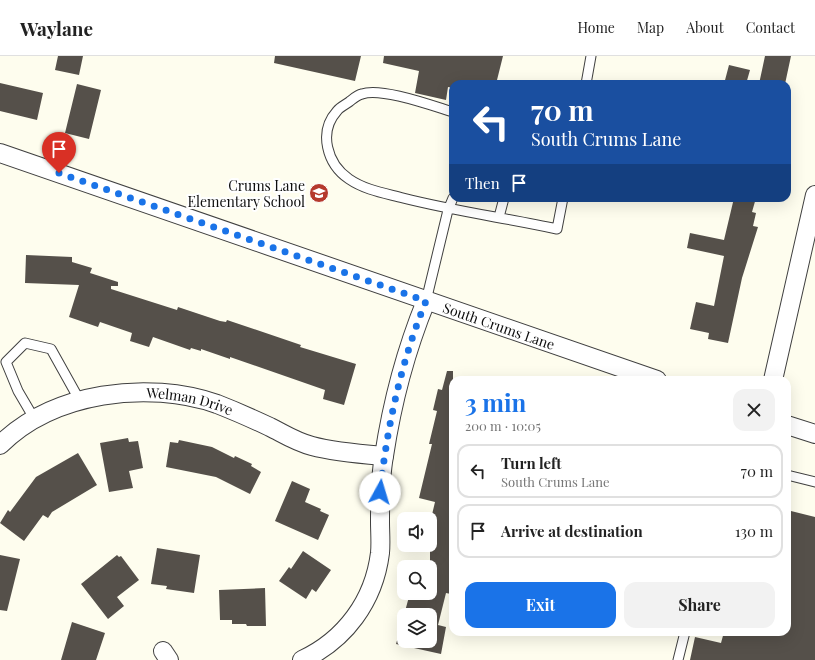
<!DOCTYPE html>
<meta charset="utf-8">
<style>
body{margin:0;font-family:"Playfair Display",serif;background:#f2f2f2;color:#222;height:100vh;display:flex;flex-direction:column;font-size:15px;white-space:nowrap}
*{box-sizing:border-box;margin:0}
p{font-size:13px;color:#767676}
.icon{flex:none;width:22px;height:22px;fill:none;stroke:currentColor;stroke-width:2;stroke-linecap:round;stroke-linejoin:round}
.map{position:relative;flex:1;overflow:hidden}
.sheet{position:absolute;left:449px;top:320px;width:342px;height:260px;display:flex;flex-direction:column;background:#fff;border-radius:12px;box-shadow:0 4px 16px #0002}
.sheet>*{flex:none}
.guide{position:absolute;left:449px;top:24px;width:342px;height:122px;border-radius:12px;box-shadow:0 4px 16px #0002;background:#1a4fa0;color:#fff;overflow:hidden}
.buttons{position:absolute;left:397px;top:456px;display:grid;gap:8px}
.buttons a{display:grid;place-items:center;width:40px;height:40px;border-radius:8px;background:#fff;box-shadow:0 4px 16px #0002;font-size:20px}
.pin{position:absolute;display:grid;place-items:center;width:34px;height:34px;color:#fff;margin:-41px -17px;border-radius:50% 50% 50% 0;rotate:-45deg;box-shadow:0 0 4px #0007}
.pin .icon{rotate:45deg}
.me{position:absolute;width:44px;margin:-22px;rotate:6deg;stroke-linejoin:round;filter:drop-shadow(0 0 3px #0008)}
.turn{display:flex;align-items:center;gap:14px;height:84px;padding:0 16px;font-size:18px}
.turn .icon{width:52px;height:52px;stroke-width:2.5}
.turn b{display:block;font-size:28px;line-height:34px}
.then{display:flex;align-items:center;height:38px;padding:0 16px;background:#0003;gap:8px;font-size:15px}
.round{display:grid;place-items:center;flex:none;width:42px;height:42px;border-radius:12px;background:#f2f2f2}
.overview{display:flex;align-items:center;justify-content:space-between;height:68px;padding:0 16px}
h1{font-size:24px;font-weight:700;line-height:30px;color:#1a73e8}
.button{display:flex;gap:8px;margin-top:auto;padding:8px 16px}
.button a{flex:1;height:46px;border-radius:12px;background:#1a73e8;color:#fff;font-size:16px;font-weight:700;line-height:46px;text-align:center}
.button a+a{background:#f2f2f2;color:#222}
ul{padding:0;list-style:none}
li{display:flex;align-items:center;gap:12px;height:54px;margin:0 8px 6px;padding:0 8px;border:2px solid #e0e0e0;border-radius:12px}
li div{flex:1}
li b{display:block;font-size:15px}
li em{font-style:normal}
header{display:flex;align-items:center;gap:24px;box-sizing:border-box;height:56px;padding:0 20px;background:#fff;border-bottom:1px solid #e0e0e0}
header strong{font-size:19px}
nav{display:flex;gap:22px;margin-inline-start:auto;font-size:14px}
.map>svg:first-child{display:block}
</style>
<header>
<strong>Waylane</strong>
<nav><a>Home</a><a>Map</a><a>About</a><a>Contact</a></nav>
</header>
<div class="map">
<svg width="815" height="604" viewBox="0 0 815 604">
<rect width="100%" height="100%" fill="#fefdee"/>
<path fill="#55504a" d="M58 0H83L79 19 55 14Z
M275 0H361L355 25 274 7Z
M384 0H503L496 28H453V32L448 31 446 44 415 37 419 15 383 7Z
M765 0H791L785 28H759Z
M729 9 750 14 746 28H724Z
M0 27 43 37 37 64 0 55Z
M77 28 101 34 89 83 65 77Z
M734 142H756L752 156 756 157 753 170 758 171 742 222 728 287 708 283 709 277 690 273 696 246 714 250 724 200 687 192 690 177 724 184Z
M26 199 72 201V206L92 212 90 217 118 226V230H111V233L177 254 178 251 220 265 226 266 227 264 301 289 300 291 356 308 344 349 323 343 325 334 230 301V303L201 293V295L191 292 190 294 153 281 149 291 130 285 132 277 100 266 98 271 69 261 79 229 25 227Z
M447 315H453V528L451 538 446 537 438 569 446 571 441 598 396 588 404 561V585H430V559H404L410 537H430V467L435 446 419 442 432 388H429L437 355 433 354 438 333 442 334Z
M128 382 129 386 138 385 143 412 129 415 133 432 109 436 100 387Z
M179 384 212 391 234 402 235 400 252 408 251 410 261 416 250 438 216 421 166 411 170 386 178 387Z
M78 397 97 429 52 456 48 462 43 459 24 485 0 467 8 454 10 456 36 421Z
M292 425 310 433 305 446 321 453 320 455 329 459 318 484 275 465Z
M787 454 815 461V604H690L695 581 721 587 724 576H787Z
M157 492 200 499 194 537 166 533 167 530 151 528Z
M303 495 331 514 316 536 312 533 306 543 279 525 289 511 291 513Z
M0 499 20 503 7 555 0 554Z
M117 499 119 501 121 500 139 524 117 541 124 550 108 563 81 528Z
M265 532 266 570H247L246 568H232V564H220L219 534Z
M72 566 105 577 96 604H61Z"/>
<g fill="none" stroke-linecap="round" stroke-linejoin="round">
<defs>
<path id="lane" d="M586 28 591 0
M453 56C433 50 381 31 362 38 357 39 353 43 349 46 345 49 340 51 337 55 318 76 327 108 349 123 365 134 384 137 403 142 454 155 506 162 557 173L563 142
M499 161 504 142
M426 245 448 154 453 142
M35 364 18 335 6 306 25 287 51 293 80 345
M787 419 815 426
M678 604 685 576"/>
<g id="street">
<path id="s1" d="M0 97 657 324"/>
<path d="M773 324 815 139"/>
<path d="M787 369 815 378"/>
<path id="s2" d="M0 389C53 336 148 324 217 348 235 355 253 363 270 371 284 378 296 386 312 390 334 396 360 398 384 400"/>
<path d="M163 595 169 604"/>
<path d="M302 604C345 584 374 545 380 497 381 487 380 476 380 466 380 444 380 422 384 400 392 347 406 294 426 245"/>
</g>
</defs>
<use href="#lane" stroke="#404040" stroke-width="11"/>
<use href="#street" stroke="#404040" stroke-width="20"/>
<use href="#lane" stroke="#fff" stroke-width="9"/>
<use href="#street" stroke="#fff" stroke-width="18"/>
</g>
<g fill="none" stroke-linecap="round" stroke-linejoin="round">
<path stroke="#1a73e8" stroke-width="7" stroke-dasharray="0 12.6" d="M59 117 426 245C401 306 387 371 380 436"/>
</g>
<defs>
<symbol id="school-disc" viewBox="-11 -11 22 22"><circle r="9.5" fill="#b5392d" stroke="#fff"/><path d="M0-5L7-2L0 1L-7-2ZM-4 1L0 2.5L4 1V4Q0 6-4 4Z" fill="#fff"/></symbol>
</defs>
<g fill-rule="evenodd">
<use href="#school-disc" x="308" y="126" width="22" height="22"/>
</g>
<g text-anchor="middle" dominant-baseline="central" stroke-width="4" stroke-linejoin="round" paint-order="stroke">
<g font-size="14" fill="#0d0d0d" stroke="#fff" text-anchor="end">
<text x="305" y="129">Crums Lane<tspan x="305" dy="16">Elementary School</tspan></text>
</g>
<g font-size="14" fill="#0d0d0d" stroke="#fff">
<text stroke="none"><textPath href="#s1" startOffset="528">South Crums Lane</textPath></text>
<text stroke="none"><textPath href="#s2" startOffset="204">Welman Drive</textPath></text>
</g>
</g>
</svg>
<div class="buttons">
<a><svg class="icon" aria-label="sound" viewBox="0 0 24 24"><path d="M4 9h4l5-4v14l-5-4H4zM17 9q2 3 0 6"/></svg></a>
<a><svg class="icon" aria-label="search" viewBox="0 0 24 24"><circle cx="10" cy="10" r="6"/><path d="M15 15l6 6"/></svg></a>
<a><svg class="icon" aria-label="layers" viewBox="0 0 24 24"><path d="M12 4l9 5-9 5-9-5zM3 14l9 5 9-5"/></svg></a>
</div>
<div class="pin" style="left:59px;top:117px;background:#d93025"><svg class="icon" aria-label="arrive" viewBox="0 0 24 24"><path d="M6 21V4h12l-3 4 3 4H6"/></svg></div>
<svg class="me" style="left:380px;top:436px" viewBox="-20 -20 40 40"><circle r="19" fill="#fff"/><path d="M0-13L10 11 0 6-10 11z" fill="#1a73e8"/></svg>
<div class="guide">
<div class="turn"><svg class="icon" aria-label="left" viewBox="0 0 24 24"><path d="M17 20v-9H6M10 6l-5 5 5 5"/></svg><div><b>70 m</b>South Crums Lane</div></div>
<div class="then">Then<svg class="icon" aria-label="arrive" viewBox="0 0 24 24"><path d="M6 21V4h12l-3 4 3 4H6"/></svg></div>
</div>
<section class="sheet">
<div class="overview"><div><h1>3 min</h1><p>200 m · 10:05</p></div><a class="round"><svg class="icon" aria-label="close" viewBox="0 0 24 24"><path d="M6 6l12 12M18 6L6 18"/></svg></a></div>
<ul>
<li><svg class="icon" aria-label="left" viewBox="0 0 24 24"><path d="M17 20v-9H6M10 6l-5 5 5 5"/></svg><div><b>Turn left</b><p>South Crums Lane</p></div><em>70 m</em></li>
<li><svg class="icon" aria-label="arrive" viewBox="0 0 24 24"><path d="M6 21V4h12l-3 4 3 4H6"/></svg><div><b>Arrive at destination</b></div><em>130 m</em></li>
</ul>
<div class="button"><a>Exit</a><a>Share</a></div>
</section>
</div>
